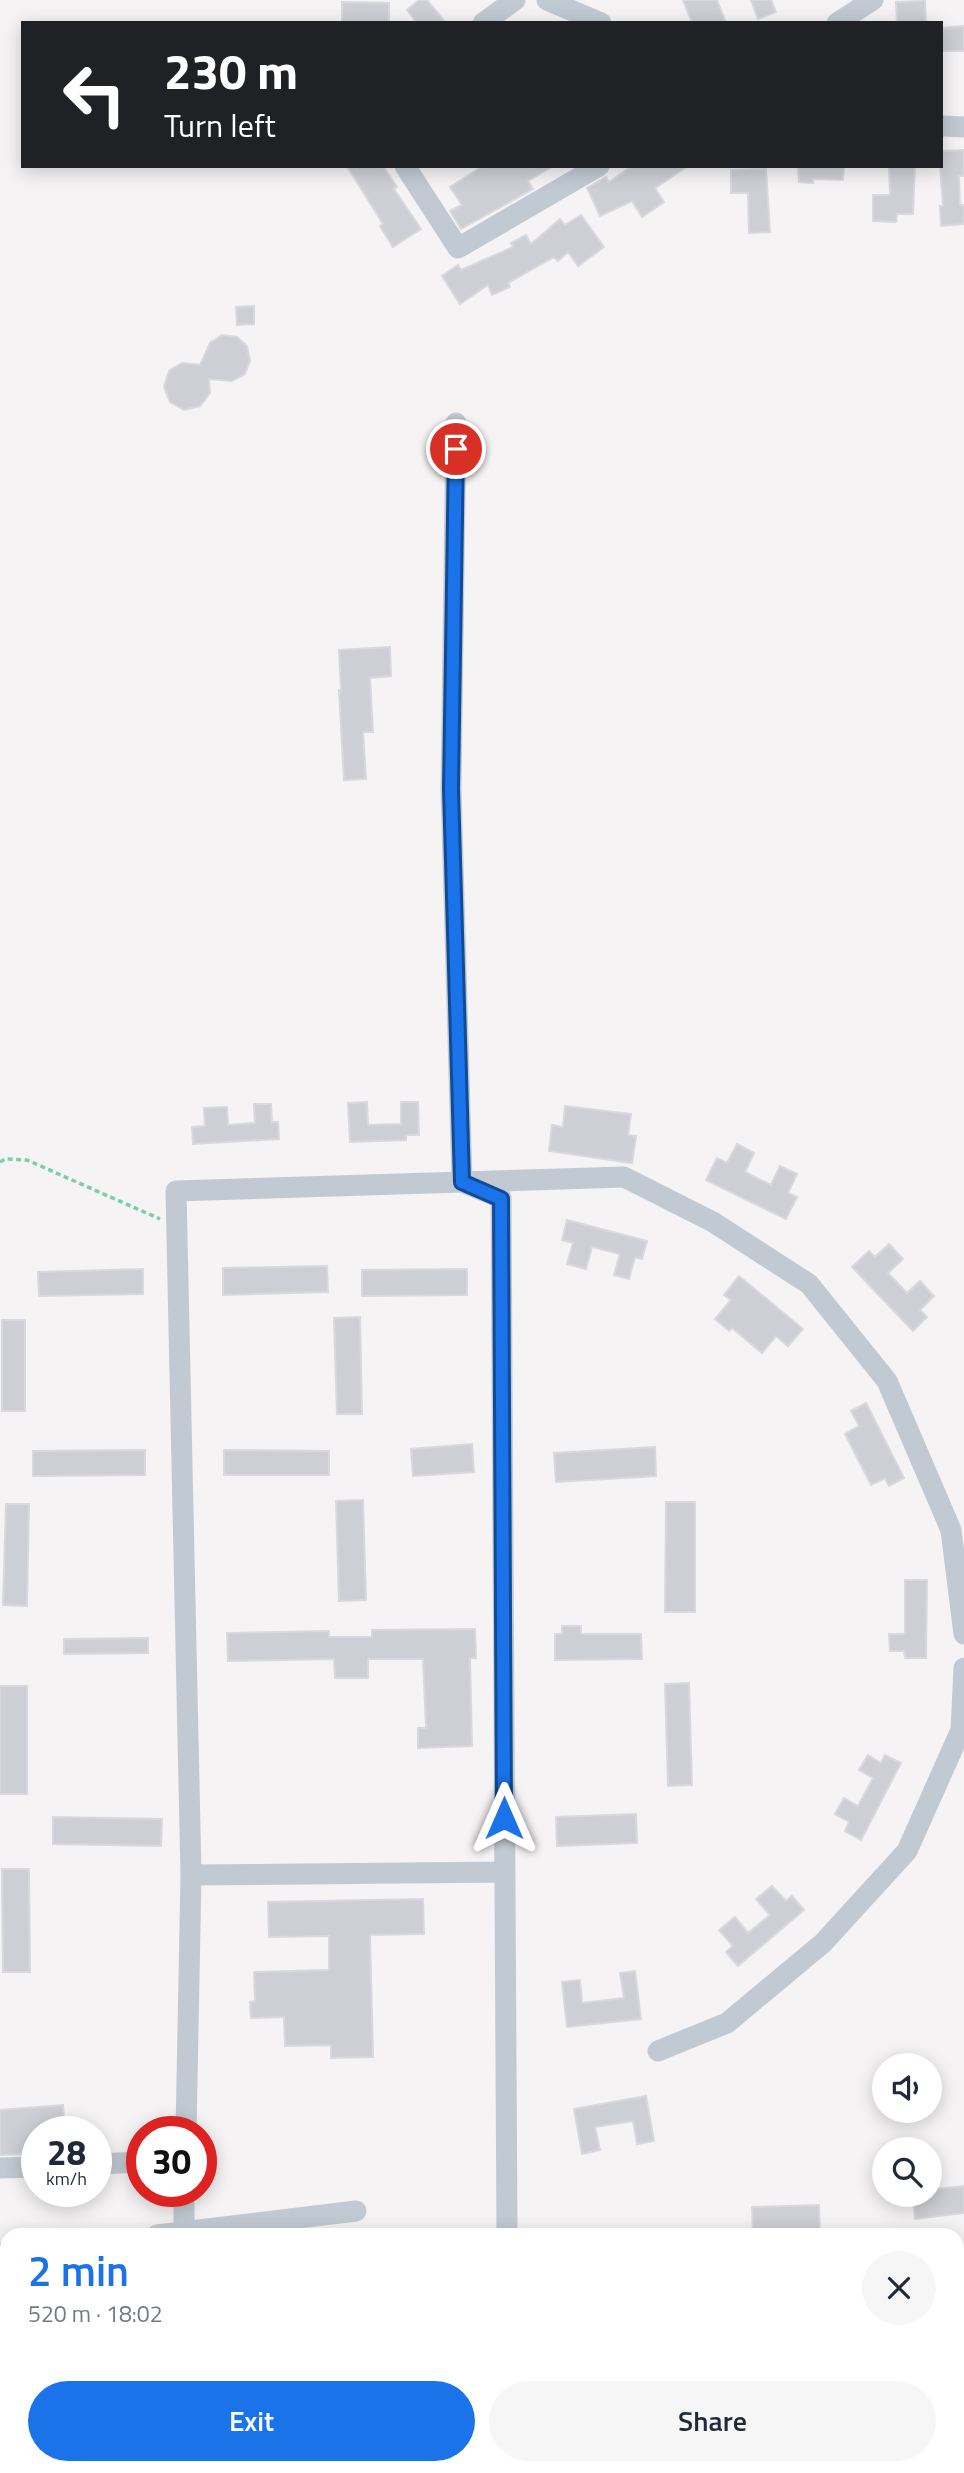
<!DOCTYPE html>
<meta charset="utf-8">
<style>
body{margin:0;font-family:"Titillium Web",sans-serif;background:#f6f6f7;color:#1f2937;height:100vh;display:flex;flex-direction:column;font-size:26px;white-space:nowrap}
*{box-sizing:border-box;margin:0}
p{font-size:23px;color:#747a83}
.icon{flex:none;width:38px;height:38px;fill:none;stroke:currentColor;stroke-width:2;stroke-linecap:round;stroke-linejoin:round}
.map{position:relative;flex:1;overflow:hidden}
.sheet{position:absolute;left:0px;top:2228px;width:964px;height:247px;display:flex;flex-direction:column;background:#fff;border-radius:21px 21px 0 0;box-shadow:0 4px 18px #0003}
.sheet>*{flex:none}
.banner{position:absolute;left:21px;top:21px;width:922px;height:147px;border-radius:0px;box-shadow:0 4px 18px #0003;background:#202124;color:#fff;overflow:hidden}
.fabs{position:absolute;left:872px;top:2053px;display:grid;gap:14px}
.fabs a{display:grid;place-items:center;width:70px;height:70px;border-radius:50%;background:#fff;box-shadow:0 4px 18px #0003;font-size:35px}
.speed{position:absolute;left:21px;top:2116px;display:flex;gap:14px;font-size:35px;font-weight:700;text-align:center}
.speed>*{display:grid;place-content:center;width:91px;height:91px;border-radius:50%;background:#fff;box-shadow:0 4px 18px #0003;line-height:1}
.speed small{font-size:18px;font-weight:400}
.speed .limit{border:10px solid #d22;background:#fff;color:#111}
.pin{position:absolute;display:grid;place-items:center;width:60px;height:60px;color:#fff;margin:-30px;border:4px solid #fff;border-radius:50%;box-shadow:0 2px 7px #0007}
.me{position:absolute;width:77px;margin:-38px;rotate:0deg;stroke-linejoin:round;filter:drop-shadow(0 0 5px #0008)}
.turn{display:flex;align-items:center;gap:24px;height:147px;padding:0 28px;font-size:32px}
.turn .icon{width:91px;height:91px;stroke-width:2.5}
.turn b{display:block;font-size:49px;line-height:60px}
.round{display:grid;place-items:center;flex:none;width:74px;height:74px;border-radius:37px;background:#f6f6f7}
.summary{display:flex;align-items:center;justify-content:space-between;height:119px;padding:0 28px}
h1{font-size:42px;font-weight:600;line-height:52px;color:#1a73e8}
.cta{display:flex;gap:14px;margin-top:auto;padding:14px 28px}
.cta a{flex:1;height:80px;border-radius:42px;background:#1a73e8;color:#fff;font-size:28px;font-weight:600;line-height:80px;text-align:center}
.cta a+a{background:#f6f6f7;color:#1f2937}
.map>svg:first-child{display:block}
</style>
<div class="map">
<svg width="964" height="2473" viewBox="0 0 964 2473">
<rect width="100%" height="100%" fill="#f5f3f3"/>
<path fill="#cdcfd5" stroke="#d7d9de" stroke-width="2" d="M419 0H427L446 23H417L407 10Z
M683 0H717L726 23H692Z
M751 0H771L776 12 758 19Z
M925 1 926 23H897L896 2Z
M342 2 389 3V23H342Z
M964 26V51H942V28Z
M964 150V176H959L960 205H964V224L941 226 940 206H943L940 166 942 151Z
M347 166H383L397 187 394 189 421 229 393 247 380 226 383 224Z
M483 166H553L528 181 533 189 461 229 450 211 462 205 450 187Z
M632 166H688L655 188 664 202 642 217 632 201 600 216 587 188 606 177 609 182Z
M798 166H844L843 180 813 179V183L799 182Z
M889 166H915L913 214H897L896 222 873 221V195H890Z
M766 169 770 232 749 233 748 193H731V170Z
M581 215 604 247 578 266 568 252 558 261 554 257 508 283 510 287 492 295 488 285 460 304 442 276 458 265 461 270 513 247 511 243 526 235 531 244 560 219 565 225Z
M254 306V324L237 325 236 307Z
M222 335 237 337 247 346 250 361 245 374 232 381 209 379 210 393 200 406 184 410 170 402 164 387 169 371 182 363 200 365 210 343Z
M390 647 391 676 370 678 373 732H363L366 779 344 780 339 690H341L339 650Z
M367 1102 368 1125 401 1124V1102H418L419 1135H406V1140L350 1142 348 1103Z
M254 1104H271L272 1122H278L279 1139 193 1144 192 1127 205 1126 204 1108 227 1107 228 1125 255 1123Z
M565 1106 631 1114 628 1135 636 1136 632 1163 549 1151 552 1125 563 1127Z
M737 1144 754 1153 745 1172 771 1185 780 1166 797 1174 788 1193 797 1197 786 1219 706 1180 717 1158 727 1163Z
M567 1220 647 1241 642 1259 635 1257 629 1279 614 1275 620 1254 592 1247 586 1269 567 1264 573 1243 562 1240Z
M889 1244 903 1259 888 1273 907 1293 920 1281 934 1296 920 1310 927 1317 913 1331 852 1267 869 1251 875 1257Z
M327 1266 328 1292 223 1295V1268Z
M143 1269V1294L39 1296 38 1272Z
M467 1269V1295L362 1296V1270Z
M739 1276 803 1329 788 1346 776 1336 762 1353 732 1328 729 1331 715 1319 731 1300 724 1295Z
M360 1317 362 1414H337L334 1318Z
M2 1320H25V1411H2Z
M866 1403 904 1478 889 1486 885 1478 871 1485 845 1434 859 1426 851 1411Z
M472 1444 474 1472 413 1476 411 1449Z
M655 1447 656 1476 556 1482 554 1453Z
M145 1450V1475L33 1476V1451Z
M224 1450 329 1451V1475H224Z
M363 1500 366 1600 339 1601 336 1501Z
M666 1502H695V1612H665Z
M6 1504H29L27 1606 3 1605Z
M905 1580H927L926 1658H905L904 1651H890L889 1634H905Z
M562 1626H581V1634H641L642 1659 555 1660V1634H562Z
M475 1629 476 1658H470L472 1746 418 1748V1728H426L423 1659H368V1678H335L334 1659 228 1661 227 1633 329 1631V1637H372V1630Z
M148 1638V1653L64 1654V1639Z
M689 1683 692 1785 668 1786 665 1684Z
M0 1686H27V1794H0Z
M868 1755 881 1763 885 1755 901 1763 861 1840 845 1831 849 1822 835 1814 844 1798 858 1806 873 1778 859 1770Z
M636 1814 637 1843 557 1846 556 1817Z
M53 1817 162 1819 161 1846 53 1844Z
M2 1869H29L30 1972H3Z
M772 1886 786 1901 792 1896 804 1910 738 1966 726 1952 733 1946 719 1930 735 1917 748 1933 770 1915 756 1899Z
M423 1899 424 1934 370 1935 373 2057 331 2058V2045L285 2046 284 2017 251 2018 250 2002 255 2001 254 1972 329 1970V1936L269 1937 268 1902Z
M635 1971 641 2019 567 2027 562 1982 580 1980 582 2003 624 1998 620 1973Z
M646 2096 654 2141 637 2144 633 2121 595 2127 600 2150 582 2154 574 2109Z
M63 2105 65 2132H37V2154L0 2155V2110Z
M964 2186V2213L915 2219 913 2194H929V2190Z
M819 2205 820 2235H753L752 2207Z"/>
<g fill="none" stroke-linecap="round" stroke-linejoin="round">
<path stroke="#7ad0a6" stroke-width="3.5" stroke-dasharray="5 3.5" stroke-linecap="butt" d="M0 1162 5 1159 27 1160 160 1219"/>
<path stroke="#c1cad2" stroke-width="21" d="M547 0 601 23
M483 23 515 0
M837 23 873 0
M942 126 964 127
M405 166 458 248 599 166
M456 423 451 789 462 1182 501 1198 507 2235
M191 1875 504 1872
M658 2051 727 2023 823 1943 907 1851 961 1730 964 1668
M186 2132 191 1875 176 1191 624 1177 713 1222 809 1284 887 1381 951 1530 964 1634
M96 2164 142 2162
M0 2168 37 2167
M157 2235 356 2211
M184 2235V2191
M0 2254 7 2253
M957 2388 964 2387
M185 2468 186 2473
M257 2473 296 2468
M509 2473V2468"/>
</g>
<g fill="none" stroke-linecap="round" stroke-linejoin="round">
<defs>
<path id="route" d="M456 449 451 789 462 1182 501 1199 504 1818"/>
</defs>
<use href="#route" stroke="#114b97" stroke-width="18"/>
<use href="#route" stroke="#1a73e8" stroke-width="12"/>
</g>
</svg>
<div class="fabs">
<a><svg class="icon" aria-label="sound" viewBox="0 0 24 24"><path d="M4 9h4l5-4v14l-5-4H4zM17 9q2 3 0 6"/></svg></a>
<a><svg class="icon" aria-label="search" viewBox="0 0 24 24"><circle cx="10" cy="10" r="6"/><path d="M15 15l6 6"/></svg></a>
</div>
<div class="speed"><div>28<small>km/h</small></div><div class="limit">30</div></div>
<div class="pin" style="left:456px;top:449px;background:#d93025"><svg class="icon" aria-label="arrive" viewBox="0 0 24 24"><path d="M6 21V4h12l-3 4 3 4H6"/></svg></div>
<svg class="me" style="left:504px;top:1818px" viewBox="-20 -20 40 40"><path d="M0-17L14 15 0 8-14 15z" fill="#1a73e8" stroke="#fff" stroke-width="4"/></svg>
<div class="banner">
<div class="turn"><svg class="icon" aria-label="left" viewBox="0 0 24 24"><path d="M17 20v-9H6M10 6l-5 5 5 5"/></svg><div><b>230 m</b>Turn left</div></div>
</div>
<section class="sheet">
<div class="summary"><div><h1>2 min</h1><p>520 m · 18:02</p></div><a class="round"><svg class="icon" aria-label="close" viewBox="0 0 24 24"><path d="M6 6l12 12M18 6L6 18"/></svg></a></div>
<div class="cta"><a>Exit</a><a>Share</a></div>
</section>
</div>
